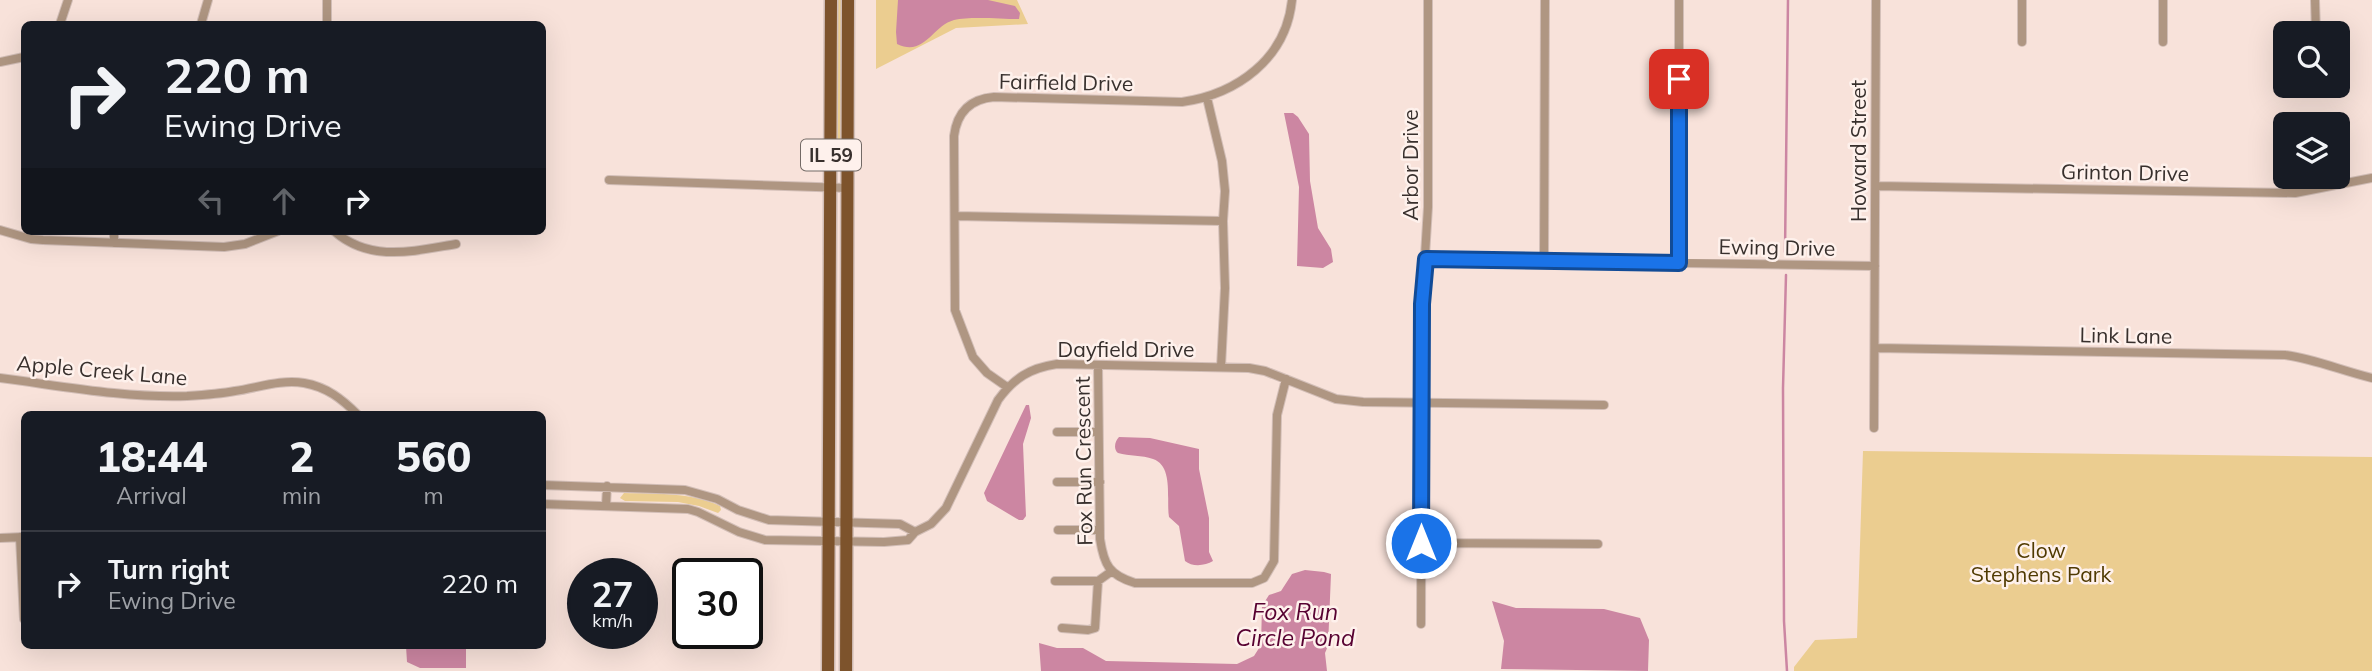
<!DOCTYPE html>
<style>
body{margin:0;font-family:Mulish,sans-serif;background:#20242c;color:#f1f3f6;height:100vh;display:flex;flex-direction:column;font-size:26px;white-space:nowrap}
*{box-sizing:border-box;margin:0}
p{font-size:23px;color:#9ea1a6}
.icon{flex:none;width:38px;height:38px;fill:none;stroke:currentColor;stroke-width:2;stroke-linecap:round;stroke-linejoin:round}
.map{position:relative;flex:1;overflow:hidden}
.sheet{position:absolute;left:21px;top:411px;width:525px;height:238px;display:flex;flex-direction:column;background:#171b24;border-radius:10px;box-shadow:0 7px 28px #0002}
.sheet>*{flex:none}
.top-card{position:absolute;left:21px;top:21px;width:525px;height:214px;border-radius:10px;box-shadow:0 7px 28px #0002;background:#171b24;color:#f1f3f6;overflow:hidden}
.buttons{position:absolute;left:2273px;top:21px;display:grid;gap:14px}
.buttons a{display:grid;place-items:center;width:77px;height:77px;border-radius:10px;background:#171b24;box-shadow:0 7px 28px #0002;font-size:35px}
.speed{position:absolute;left:567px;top:558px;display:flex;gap:14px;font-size:35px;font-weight:700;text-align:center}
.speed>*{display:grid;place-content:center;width:91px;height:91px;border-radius:50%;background:#171b24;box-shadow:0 7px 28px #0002;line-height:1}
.speed small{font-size:18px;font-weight:400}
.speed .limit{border:4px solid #111;border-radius:10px;background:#fff;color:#111}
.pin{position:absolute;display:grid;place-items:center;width:60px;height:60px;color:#fff;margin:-30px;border-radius:14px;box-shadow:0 4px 10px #0006}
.me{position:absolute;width:77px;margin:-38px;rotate:0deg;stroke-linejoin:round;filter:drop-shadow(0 0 5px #0008)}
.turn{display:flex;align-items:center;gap:24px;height:147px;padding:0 28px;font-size:32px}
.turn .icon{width:91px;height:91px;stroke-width:2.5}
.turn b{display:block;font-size:49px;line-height:60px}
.lanes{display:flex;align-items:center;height:66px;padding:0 28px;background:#0003;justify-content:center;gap:35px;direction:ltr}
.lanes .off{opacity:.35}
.eta{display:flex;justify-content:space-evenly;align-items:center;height:119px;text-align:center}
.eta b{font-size:42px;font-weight:800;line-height:49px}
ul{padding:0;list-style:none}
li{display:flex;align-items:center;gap:21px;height:105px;padding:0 28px;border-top:2px solid #363941}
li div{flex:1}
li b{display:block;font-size:26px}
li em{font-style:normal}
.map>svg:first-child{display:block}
</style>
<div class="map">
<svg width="2372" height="671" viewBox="0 0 2372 671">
<rect width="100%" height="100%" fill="#f8e2da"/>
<path fill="#ebcd90" d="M837 0H842V167H836Z
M876 0H1017L1028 24 956 28 876 69Z
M1863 451 2372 457V671H1794V667L1815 640 1857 638Z
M624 493C657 494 690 492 720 506L721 510 718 513 699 506 678 502 625 501 620 498Z"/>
<path fill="#cc86a2" d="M898 0H988L1015 6 1020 13 1019 19C1002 19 970 16 954 20 932 26 925 57 897 44L896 32Z
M1284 113H1293L1298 117 1309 134 1310 181 1318 228 1331 249 1333 262 1323 268 1297 266 1299 187Z
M1026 405H1029L1031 418 1023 444 1026 516 1023 520H1019L987 501 984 493Z
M1119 437 1150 438 1199 449V469L1209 518V552L1213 561C1205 566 1192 567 1185 561L1179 526 1169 517C1166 500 1174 466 1153 459 1142 455 1129 456 1118 453 1113 449 1115 441 1119 437Z
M1305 570 1324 572 1331 574 1328 646 1325 653 1327 671H1041L1039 643 1057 648H1083L1106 661 1237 664 1254 656 1261 645 1262 606 1269 595 1281 591 1292 574Z
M1492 601 1516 608 1604 609 1640 618 1649 640 1648 671 1501 669 1504 641Z
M406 646H466V668H420L407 662Z"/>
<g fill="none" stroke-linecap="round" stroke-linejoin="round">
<path stroke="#cc86a2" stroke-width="2.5" d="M1785 252 1788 0
M1786 275 1783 388 1784 621 1787 671"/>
<defs>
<path id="minor" d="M2315 0 2316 33
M60 24 68 0
M201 24 208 0
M327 24V0
M2022 42V0
M2163 42V0
M0 62 24 57
M1207 98 1222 161 1225 191 1223 221 1225 288 1221 367
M609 180 847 188
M1876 186 2295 193 2372 178
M955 216 1223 221
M0 230 31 239 43 240 224 247 245 244 278 231
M334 231C370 263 414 251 456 244
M114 243V231
M1426 259 1875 266
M1544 261 1545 0
M1679 263V0
M1876 348 2285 355C2315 359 2342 371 2372 378
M1098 365 1100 539C1104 565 1109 575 1135 583H1252L1264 578 1274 561 1277 415 1286 379
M0 378C62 386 124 398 187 396 203 395 219 394 235 391 257 388 281 379 304 383 327 387 342 399 358 415
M1007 387 987 373 973 357 955 310 954 136C957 112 970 99 994 97L1182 102C1237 94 1286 59 1292 0
M1874 428 1876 0
M1057 432H1098
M1057 482H1100
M542 485 685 490 717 499 738 510 769 520 900 524 915 532
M542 504 688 509 698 512 739 532 765 540 884 542 908 540 915 532 931 524 946 508 998 400C1014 378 1030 368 1057 364L1249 368 1265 371 1336 399 1363 402 1604 405
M606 506 607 486
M1058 530H1100
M20 537 24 619
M0 538 24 537
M1421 543 1598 544
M1055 581H1098
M1421 624 1422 304 1428 207V0
M1062 628 1088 630 1095 628 1098 581 1112 571"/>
<path id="primary" d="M828 671 831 0
M846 671 848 0"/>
</defs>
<use href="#minor" stroke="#d2beb7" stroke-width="10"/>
<use href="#primary" stroke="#d2beb7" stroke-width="15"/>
<use href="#minor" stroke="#af9682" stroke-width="8"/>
<use href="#primary" stroke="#7d532c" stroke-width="12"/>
</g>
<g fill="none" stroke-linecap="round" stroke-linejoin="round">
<defs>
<path id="route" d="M1421 543 1422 304 1426 259 1679 263V79"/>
</defs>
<use href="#route" stroke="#114b97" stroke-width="18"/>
<use href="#route" stroke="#1a73e8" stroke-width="12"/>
</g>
<g text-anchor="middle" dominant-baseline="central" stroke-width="5" stroke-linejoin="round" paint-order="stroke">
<rect fill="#fef1ec" stroke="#736a66" stroke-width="2" x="801" y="139.5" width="60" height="31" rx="5"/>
<g font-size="19" font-weight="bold" fill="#38302d">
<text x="831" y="155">IL 59</text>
</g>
<g font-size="21" fill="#38302d" stroke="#fef1ec">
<text transform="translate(1066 82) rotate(1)">Fairfield Drive</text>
<text transform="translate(1858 151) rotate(-90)">Howard Street</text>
<text transform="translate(1410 165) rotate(-90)">Arbor Drive</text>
<text transform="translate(2125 172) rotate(1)">Grinton Drive</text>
<text transform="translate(1777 247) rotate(1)">Ewing Drive</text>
<text transform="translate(2126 335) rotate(1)">Link Lane</text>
<text x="1126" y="349">Dayfield Drive</text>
<text transform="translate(102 370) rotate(5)">Apple Creek Lane</text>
<text transform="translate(1083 461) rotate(-91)">Fox Run Crescent</text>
</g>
<g font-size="21" fill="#503a02" stroke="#fef1ec">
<text x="2041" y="550">Clow<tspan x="2041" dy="24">Stephens Park</tspan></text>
</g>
<g font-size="23" font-style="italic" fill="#570131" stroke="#fef1ec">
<text x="1295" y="611">Fox Run<tspan x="1295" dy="26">Circle Pond</tspan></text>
</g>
</g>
</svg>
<div class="buttons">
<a><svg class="icon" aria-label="search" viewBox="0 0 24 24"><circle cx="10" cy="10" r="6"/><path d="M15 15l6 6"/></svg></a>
<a><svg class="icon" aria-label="layers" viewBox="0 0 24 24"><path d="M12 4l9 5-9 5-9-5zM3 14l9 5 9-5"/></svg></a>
</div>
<div class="speed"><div>27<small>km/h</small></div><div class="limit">30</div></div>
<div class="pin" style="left:1679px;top:79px;background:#d93025"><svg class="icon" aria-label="arrive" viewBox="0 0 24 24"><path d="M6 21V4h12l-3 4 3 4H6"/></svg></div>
<svg class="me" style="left:1421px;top:543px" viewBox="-20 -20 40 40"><circle r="17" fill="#1a73e8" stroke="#fff" stroke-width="3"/><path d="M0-11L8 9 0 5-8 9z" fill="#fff"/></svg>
<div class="top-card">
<div class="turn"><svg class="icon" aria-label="right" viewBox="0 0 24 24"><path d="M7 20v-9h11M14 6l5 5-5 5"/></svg><div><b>220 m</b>Ewing Drive</div></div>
<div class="lanes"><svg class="icon off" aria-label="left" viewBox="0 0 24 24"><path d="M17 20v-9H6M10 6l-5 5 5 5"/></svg><svg class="icon off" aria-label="ahead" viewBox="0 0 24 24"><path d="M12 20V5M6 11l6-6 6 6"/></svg><svg class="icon" aria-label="right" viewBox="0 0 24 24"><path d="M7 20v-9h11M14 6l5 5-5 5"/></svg></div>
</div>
<section class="sheet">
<div class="eta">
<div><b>18:44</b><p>Arrival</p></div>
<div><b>2</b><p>min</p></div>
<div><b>560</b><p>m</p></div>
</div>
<ul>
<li><svg class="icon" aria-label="right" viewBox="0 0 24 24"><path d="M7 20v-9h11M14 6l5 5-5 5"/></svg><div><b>Turn right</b><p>Ewing Drive</p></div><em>220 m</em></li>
</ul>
</section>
</div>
